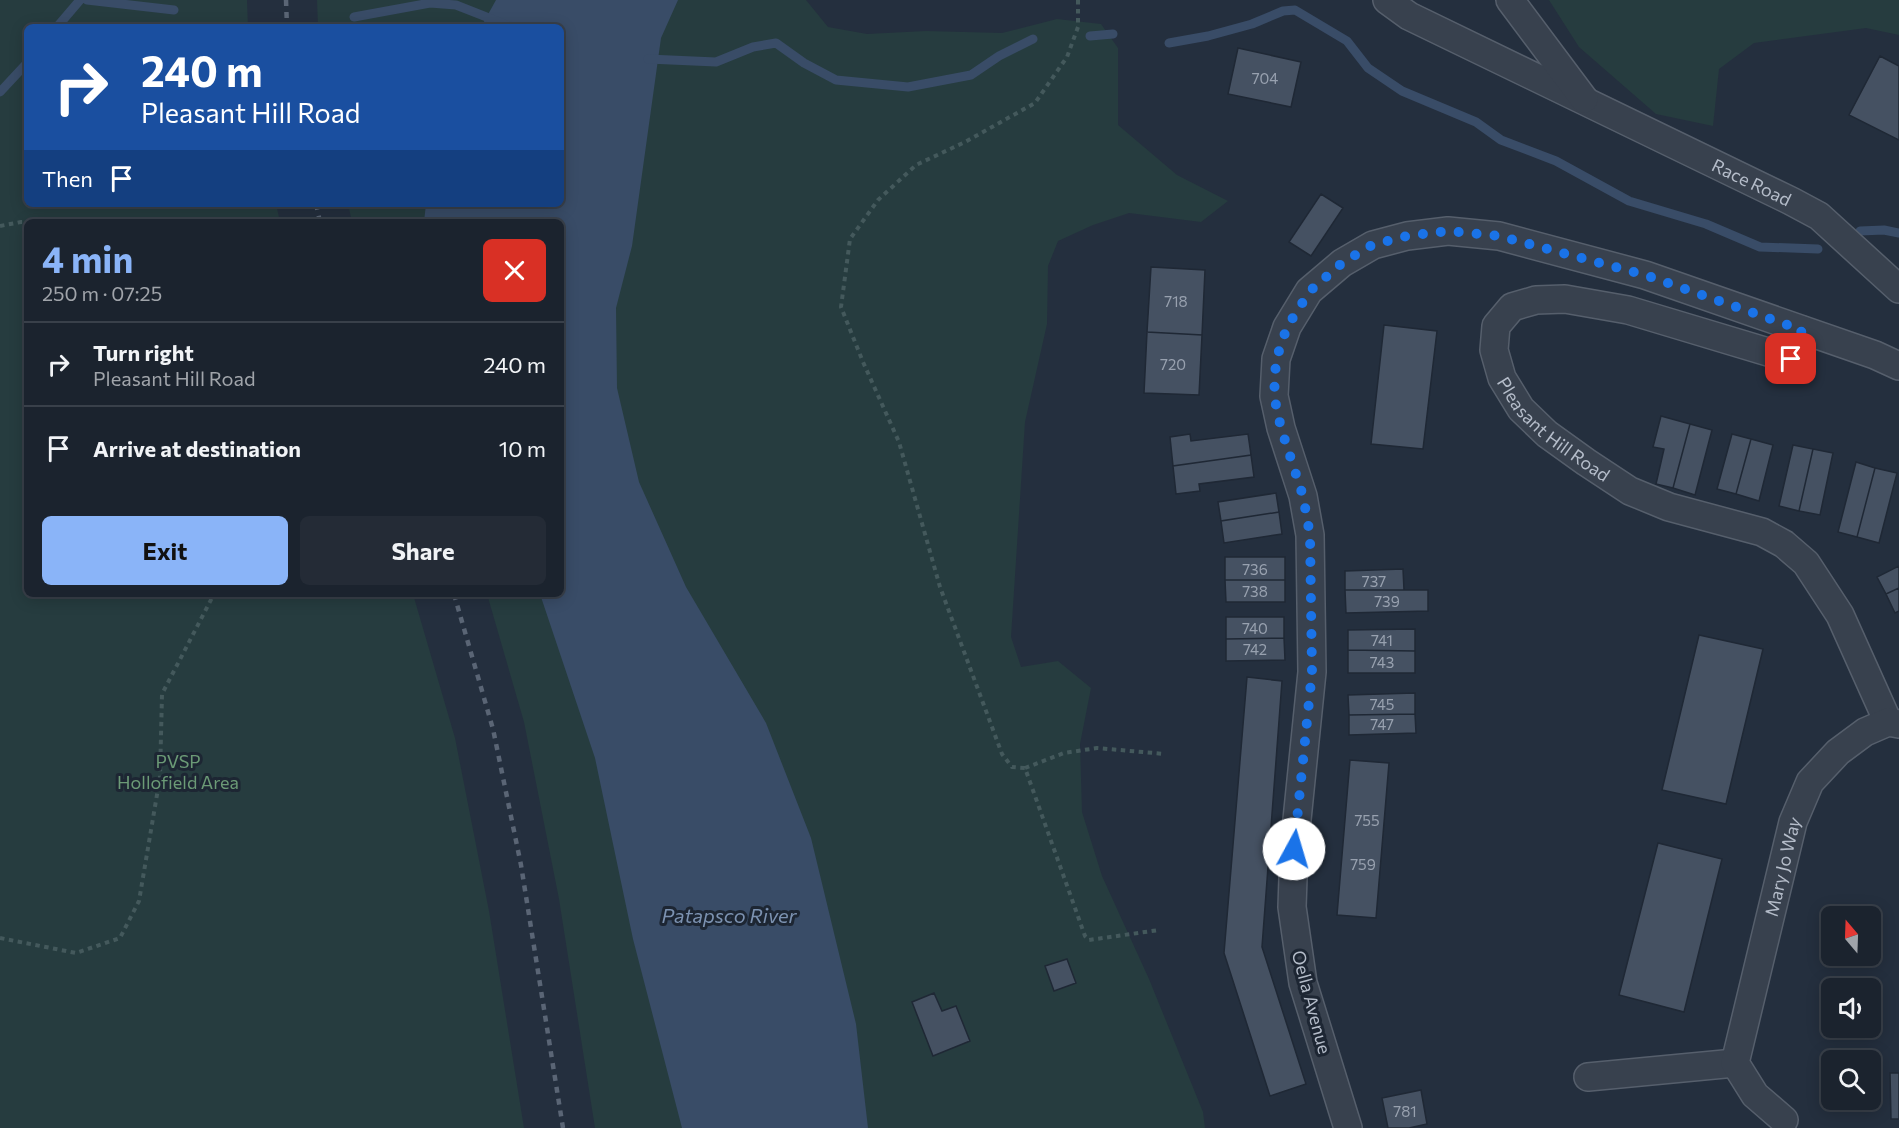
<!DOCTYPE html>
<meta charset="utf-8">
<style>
body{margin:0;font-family:Commissioner,sans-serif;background:#242b36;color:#f1f3f6;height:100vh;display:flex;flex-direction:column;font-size:22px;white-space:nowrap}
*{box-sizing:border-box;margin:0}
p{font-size:20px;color:#a0a4aa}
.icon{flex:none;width:33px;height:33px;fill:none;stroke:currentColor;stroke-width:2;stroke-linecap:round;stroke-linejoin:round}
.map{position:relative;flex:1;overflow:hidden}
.drawer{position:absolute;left:24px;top:219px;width:540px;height:378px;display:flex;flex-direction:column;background:#1b232e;border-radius:9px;box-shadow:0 3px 15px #0003,0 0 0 2px #39404a}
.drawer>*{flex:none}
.hud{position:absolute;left:24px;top:24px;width:540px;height:183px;border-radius:9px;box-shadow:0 3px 15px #0003,0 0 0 2px #39404a;background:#1a4fa0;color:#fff;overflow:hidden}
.needle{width:39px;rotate:341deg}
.fabs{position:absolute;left:1821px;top:906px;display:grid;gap:12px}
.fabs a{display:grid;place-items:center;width:60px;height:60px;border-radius:9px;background:#1b232e;box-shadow:0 3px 15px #0003,0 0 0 2px #39404a;font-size:30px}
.pin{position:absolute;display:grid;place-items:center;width:51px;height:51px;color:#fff;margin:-26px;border-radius:12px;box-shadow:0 3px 9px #0006}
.me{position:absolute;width:66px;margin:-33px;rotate:6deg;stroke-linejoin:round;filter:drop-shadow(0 0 4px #0008)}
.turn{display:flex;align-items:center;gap:21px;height:126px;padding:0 18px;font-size:27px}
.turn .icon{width:78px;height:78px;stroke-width:2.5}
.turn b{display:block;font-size:42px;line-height:51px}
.then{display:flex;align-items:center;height:57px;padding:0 18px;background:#0003;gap:12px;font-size:22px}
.round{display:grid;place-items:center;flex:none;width:63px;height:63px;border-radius:9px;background:#242b36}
.summary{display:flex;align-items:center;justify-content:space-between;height:102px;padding:0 18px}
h1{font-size:36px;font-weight:700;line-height:45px;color:#8ab4f8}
.action{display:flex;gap:12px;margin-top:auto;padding:12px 18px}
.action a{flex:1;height:69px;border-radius:9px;background:#8ab4f8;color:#111;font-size:24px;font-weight:700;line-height:69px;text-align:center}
.action a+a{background:#242b36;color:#f1f3f6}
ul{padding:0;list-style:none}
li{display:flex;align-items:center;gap:18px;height:84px;padding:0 18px;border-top:2px solid #39404a}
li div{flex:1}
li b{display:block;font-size:22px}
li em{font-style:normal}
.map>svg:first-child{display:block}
</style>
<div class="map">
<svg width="1899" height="1128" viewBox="0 0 1899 1128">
<rect width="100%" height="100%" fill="#242f3e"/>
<path fill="#263c3f" d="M0 0H247L248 27H27V204H276L280 222H27V594H413L455 738 489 911 524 1128H0Z
M317 0H806L828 27 867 34 926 31 1002 33 1057 19 1101 24 1118 48V125L1177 175 1228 201 1201 222 1129 213 1093 225 1058 241 1048 266 1047 324 1025 422 1011 637 1021 667 1058 661 1091 688 1080 744 1082 812 1102 876 1149 979 1203 1112 1205 1128H595L559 899 524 722 487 594H561V222H352L348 204H561V27H318Z
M1549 0H1899V35L1866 28 1754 43 1719 69 1713 126 1656 114 1579 47Z"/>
<path fill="#394c67" d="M496 0H678L661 38 632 246 616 308 617 388 639 482 686 587 766 723 811 838 856 1024 868 1128H682L633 939 595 758 540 594H561V222H424L426 204H561V27H481Z"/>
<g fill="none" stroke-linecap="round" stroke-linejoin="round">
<path stroke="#394c67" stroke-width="9" d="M87 0 174 10
M354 17 430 3 456 5 512 27
M57 27 80 0
M1090 36 1113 34
M1169 43 1208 36 1252 24 1283 11 1295 10 1347 41 1368 68 1402 91 1476 122 1501 140 1556 161 1629 201 1706 224 1760 247 1818 249
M648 59 716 62 753 47 776 43 804 63 836 80 908 87 971 75 999 56 1033 39
M0 92 27 63
M1860 231 1884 230 1899 233"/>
</g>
<path fill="#455162" stroke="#1f2835" stroke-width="1.5" d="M1238 48 1301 62 1291 107 1228 94Z
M1880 56 1899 66V140L1849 115Z
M1321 194 1343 208 1311 256 1289 242Z
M1151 267 1205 270 1202 335 1147 332Z
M1384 325 1437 331 1423 449 1371 444Z
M1147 332 1202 335 1199 395 1144 393Z
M1661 416 1690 424 1673 488 1656 484 1664 449 1653 447Z
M1690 424 1712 430 1695 495 1673 488Z
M1190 434 1191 441 1248 434 1251 455 1173 466 1170 437Z
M1732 434 1751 439 1736 494 1717 489Z
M1751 439 1773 445 1759 501 1736 494Z
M1793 445 1813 449 1799 511 1779 506Z
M1813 449 1833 453 1820 515 1799 511Z
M1251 455 1254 477 1199 484 1200 491 1176 494 1173 466Z
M1856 462 1875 468 1857 537 1838 532Z
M1875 468 1897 473 1879 543 1857 537Z
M1276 493 1279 512 1221 521 1218 502Z
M1279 512 1282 534 1224 543 1221 521Z
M1225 557H1285V580H1225Z
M1899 566V588L1886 594 1877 577Z
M1403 569 1404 590H1345V571Z
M1225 580H1285V602H1226Z
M1899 588V611L1895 613 1886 594Z
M1345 590H1428V611L1346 613Z
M1226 617H1284V638L1226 639Z
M1415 629V651L1348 650V630Z
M1699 635 1763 649 1726 804 1662 790Z
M1284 638 1285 660 1226 661V639Z
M1348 650 1415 651V673H1348Z
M1247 677 1282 681 1262 947 1306 1084 1270 1096 1224 953Z
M1415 693V714L1349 715 1348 695Z
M1415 714 1416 733 1349 735V715Z
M1350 760 1389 763 1376 918 1337 915Z
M1658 843 1722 859 1684 1012 1619 995Z
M1067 959 1076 983 1054 991 1045 966Z
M934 993 942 1011 956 1006 970 1041 933 1056 912 1002Z
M1890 1073H1899V1119H1891Z
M1421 1090 1427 1124 1409 1128H1388L1382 1098Z"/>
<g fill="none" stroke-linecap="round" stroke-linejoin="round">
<defs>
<g id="street">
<path id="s1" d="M1387 0 1409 16 1791 201 1819 216 1899 289"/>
<path d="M1510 0 1584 99"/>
<path id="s2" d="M1802 330 1791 359 1628 310 1565 299 1536 300 1512 307 1496 326 1494 350 1502 378 1521 409 1547 434 1586 462 1630 491 1669 507 1762 532 1784 544 1806 563 1840 615 1888 722"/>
<path d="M1588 1077 1735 1063"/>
<path id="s3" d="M1784 1120 1755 1095 1735 1063 1793 822 1810 782 1838 752 1865 732 1888 722 1899 724"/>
<path d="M1348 1128 1303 983 1292 907 1294 849 1312 672 1310 535 1303 496 1281 428 1274 396 1276 359 1287 327 1309 291 1342 263 1373 245 1407 236 1448 231 1499 236 1645 275 1875 355 1899 366"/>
</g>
</defs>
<use href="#street" stroke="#565f6c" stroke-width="30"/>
<path stroke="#44595c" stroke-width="4" stroke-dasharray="4.5 4.5" stroke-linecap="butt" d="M1078 0V27L1067 57 1035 103 965 142 916 165 878 200 850 239 841 307 863 362 899 442 940 587 1002 754 1012 767 1025 768 1085 936 1089 940 1159 930
M0 226 21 222H100
M1025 768 1064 753 1097 748 1165 754
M0 938 76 953 120 938 139 901 160 777 162 694 214 594"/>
<use href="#street" stroke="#38414e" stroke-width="27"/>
<path stroke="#5a6575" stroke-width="4.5" stroke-dasharray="6 6" stroke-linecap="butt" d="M286 0 287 27
M316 204 320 222
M454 594 493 729 521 865 563 1128"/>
</g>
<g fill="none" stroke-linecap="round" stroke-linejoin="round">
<path stroke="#1a73e8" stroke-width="10" stroke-dasharray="0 18" d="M1294 849 1312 672 1310 535 1303 496 1281 428 1274 396 1276 360 1287 327 1310 291 1342 263 1372 245 1407 236 1448 231 1499 236 1645 275 1802 330 1791 359"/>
</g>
<g text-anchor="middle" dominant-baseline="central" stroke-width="6" stroke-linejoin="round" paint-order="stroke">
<g font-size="15" fill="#98a1af">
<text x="1265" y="78">704</text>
<text x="1176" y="301">718</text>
<text x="1173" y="364">720</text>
<text x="1255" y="569">736</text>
<text x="1374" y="581">737</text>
<text x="1255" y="591">738</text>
<text x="1387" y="601">739</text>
<text x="1255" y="628">740</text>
<text x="1382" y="640">741</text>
<text x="1255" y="649">742</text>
<text x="1382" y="662">743</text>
<text x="1382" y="704">745</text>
<text x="1382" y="724">747</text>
<text x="1367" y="820">755</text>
<text x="1363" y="864">759</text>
<text x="1405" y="1111">781</text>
</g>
<g font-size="18" fill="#b4bcc9" stroke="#1d2633">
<text stroke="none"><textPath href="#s1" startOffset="408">Race Road</textPath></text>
<text stroke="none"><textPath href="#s2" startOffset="471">Pleasant Hill Road</textPath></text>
<text stroke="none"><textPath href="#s3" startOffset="278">Mary Jo Way</textPath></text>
<text transform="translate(1312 1002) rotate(75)">Oella Avenue</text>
</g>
<g font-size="18" fill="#6b9a76" stroke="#1d2633">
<text x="178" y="761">PVSP<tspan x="178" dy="21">Hollofield Area</tspan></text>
</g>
<g font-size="20" font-style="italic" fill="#7c92b1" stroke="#1d2633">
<text x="729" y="915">Patapsco River</text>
</g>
</g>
</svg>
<div class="fabs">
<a><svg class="needle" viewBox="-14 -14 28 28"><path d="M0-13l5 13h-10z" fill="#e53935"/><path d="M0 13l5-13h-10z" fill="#a0a4aa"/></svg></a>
<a><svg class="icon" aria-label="sound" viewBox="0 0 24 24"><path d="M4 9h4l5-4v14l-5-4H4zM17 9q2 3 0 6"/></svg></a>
<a><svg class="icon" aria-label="search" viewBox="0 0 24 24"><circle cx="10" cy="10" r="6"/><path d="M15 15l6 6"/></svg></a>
</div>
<div class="pin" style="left:1791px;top:359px;background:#d93025"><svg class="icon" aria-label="arrive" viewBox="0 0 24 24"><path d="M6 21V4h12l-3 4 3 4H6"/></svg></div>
<svg class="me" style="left:1294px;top:849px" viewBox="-20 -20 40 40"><circle r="19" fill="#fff"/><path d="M0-13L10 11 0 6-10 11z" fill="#1a73e8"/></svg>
<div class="hud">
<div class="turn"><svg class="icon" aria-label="right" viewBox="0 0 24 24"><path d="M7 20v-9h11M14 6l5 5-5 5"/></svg><div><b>240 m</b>Pleasant Hill Road</div></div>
<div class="then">Then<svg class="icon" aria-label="arrive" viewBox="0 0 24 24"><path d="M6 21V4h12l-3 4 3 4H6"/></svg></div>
</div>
<section class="drawer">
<div class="summary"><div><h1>4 min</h1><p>250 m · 07:25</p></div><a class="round" style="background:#d93025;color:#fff"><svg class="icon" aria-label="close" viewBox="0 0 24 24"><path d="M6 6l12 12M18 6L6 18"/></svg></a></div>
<ul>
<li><svg class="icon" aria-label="right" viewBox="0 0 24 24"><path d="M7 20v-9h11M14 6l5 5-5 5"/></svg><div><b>Turn right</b><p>Pleasant Hill Road</p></div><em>240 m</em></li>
<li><svg class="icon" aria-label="arrive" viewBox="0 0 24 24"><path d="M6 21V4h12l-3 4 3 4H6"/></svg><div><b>Arrive at destination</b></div><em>10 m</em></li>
</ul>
<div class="action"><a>Exit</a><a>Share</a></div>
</section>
</div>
